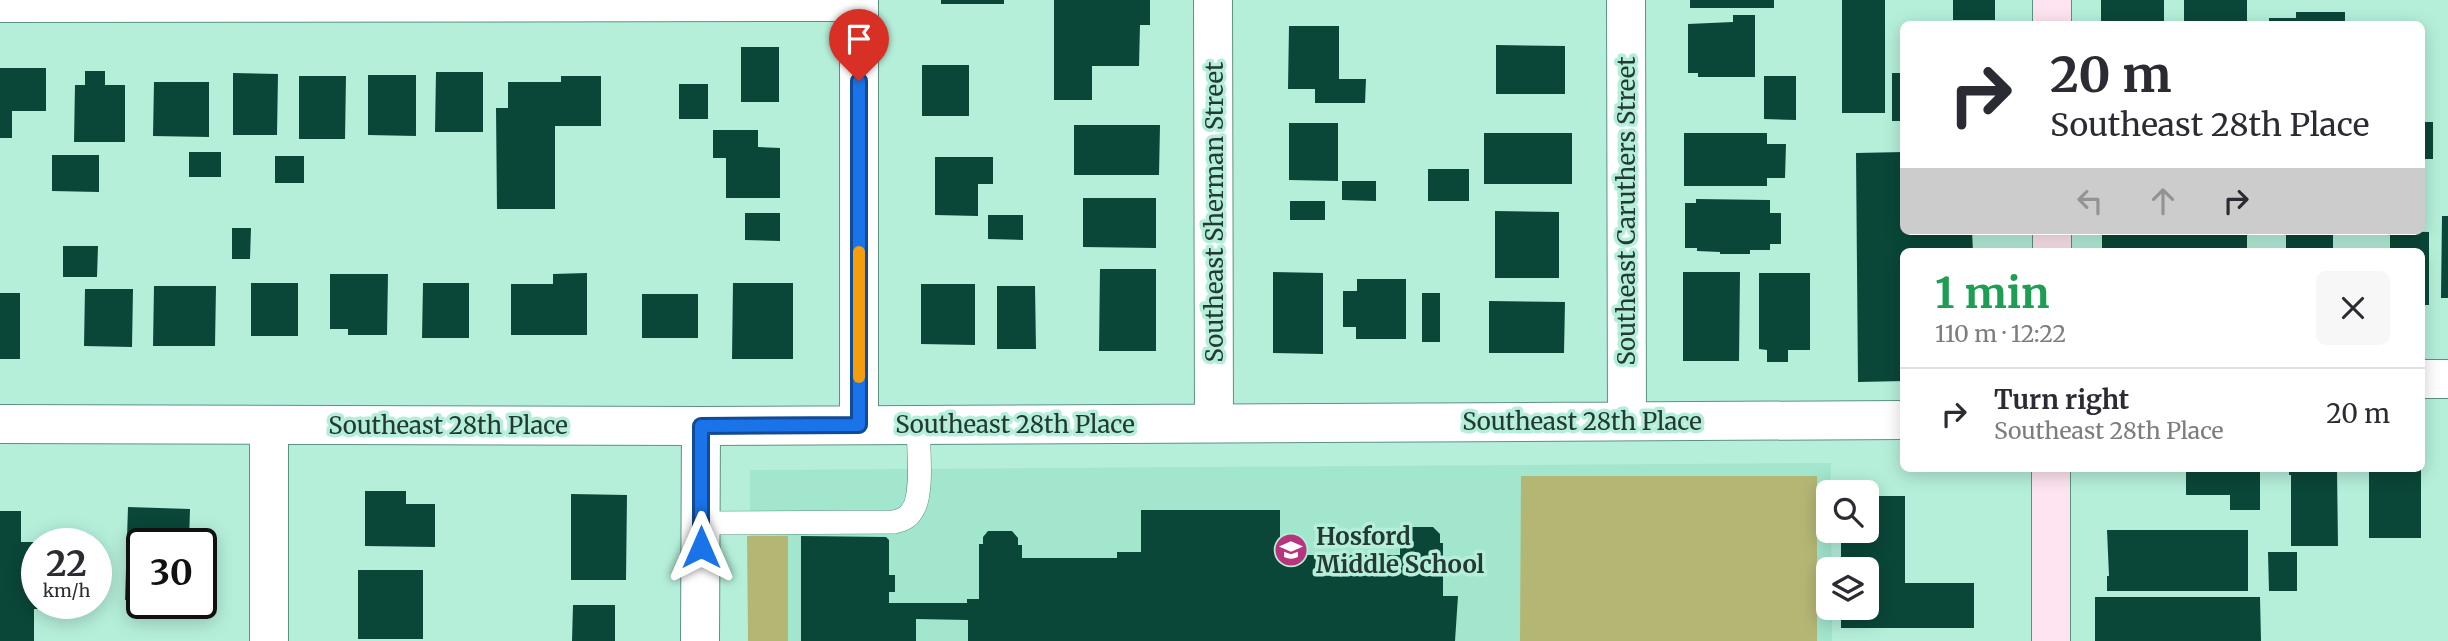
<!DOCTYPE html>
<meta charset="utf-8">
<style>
body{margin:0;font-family:Merriweather,serif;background:#f7f7f7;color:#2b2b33;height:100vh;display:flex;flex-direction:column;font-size:26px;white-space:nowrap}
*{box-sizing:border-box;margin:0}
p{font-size:23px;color:#7c7c81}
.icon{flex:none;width:38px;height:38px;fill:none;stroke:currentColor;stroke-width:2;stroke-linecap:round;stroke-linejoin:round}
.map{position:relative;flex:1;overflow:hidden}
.details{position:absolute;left:1900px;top:248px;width:525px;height:224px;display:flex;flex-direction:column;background:#fff;border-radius:10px;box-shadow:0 4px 18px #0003}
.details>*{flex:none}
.banner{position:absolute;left:1900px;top:21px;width:525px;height:214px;border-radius:10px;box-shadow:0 4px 18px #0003;background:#fff;color:#2b2b33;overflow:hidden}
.buttons{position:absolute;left:1816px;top:480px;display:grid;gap:14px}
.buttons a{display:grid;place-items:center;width:63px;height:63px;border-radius:10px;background:#fff;box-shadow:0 4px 18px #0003;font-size:35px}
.speed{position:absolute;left:21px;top:528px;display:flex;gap:14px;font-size:35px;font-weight:700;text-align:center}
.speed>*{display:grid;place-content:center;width:91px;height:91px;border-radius:50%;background:#fff;box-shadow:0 4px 18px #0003;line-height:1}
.speed small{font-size:18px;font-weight:400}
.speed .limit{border:4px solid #111;border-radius:10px;background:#fff;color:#111}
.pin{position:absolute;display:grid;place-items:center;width:60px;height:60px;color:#fff;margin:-72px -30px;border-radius:50% 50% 50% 0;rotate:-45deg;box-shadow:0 0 7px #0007}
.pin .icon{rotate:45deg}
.me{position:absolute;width:77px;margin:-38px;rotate:0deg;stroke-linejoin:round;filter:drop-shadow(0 0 5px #0008)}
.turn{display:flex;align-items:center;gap:24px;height:147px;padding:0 35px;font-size:32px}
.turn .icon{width:91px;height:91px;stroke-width:2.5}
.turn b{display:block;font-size:49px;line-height:60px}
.lanes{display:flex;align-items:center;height:66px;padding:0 35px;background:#0003;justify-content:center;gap:35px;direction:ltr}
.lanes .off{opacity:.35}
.round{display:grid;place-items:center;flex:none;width:74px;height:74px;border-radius:10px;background:#f7f7f7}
.headline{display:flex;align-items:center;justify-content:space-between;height:119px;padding:0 35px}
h1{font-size:42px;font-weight:700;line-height:52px;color:#1e9e55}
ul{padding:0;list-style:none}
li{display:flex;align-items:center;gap:21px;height:91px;padding:0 35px;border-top:2px solid #e1e1e2}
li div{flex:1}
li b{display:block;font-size:26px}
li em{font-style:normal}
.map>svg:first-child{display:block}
</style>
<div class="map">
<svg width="2448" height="641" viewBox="0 0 2448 641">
<rect width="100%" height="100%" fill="#b5efda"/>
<path fill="#a2e6ce" d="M1831 463 1829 530H1831L1832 569H1829V607H1832V641H750V470Z"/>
<path fill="#b4b774" d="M1521 476H1817V641H1520Z
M747 536H788V641H748Z"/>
<path fill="#0a4738" d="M941 0H1004V4H941Z
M1054 0H1150V25H1140L1139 66H1092V100H1054Z
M1690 0H1774V8H1690Z
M1842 0H1885V113H1842Z
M1953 0H1995V20H1953Z
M2101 0H2164V24H2101Z
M2184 0H2247V24H2184Z
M2296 12H2345V24H2269V18H2296Z
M1733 15H1755V77H1698V73H1688V24L1733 22Z
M1289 26H1339V79H1366L1365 103H1315V89H1288Z
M1496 45 1565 46V94H1496Z
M741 47H779V102H741Z
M922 65H969V116H922Z
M0 68H46V111H12V138H0Z
M85 71H105V85H125V142H74L75 85H85Z
M436 72H483V132H435Z
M233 73 278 74 277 135H233Z
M1892 73H1904V121H1892Z
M368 75H416V136L368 135Z
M299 76H346L345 139H299Z
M561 76H601V126H555V209H497L496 108H508V82H561Z
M1764 76H1796V120L1764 119Z
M154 82H209V137L153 136Z
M679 84H708V119H679Z
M2422 122H2433V159H2422Z
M1289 123H1338V181L1289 180Z
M1074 125H1160L1159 175H1074Z
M713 130H758V147L780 148V198H726V158H713Z
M1484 133H1572V184H1484Z
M1684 133H1767V144H1786L1785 178H1767V186H1684Z
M189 152H221V177H189Z
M1904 152V231H1972L1973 252H1904V381L1858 382 1856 153Z
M52 155H99V192L52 191Z
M275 156H304V183H275Z
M935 157H993V184H978V216L935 215Z
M1428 169H1469V201H1428Z
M1342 181H1376V201L1342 200Z
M1083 198H1156V248L1083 247Z
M1696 199 1770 200V213H1781V244H1770V250H1750V254H1720V252L1697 251V248H1685V203H1696Z
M1290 201H1325V220H1290Z
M1495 211 1559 212V278H1495Z
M745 213H780V241L745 240Z
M988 215H1023V240L988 239Z
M2442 216H2448V298H2441Z
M232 228H251L250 259H232Z
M2102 231H2247V252H2102Z
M2286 231H2333V252H2286Z
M2390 231 2429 232V305H2422V252H2390Z
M63 246H98L97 277H63Z
M1100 269H1156V351H1099Z
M1273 272 1323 273V354L1273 353Z
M1683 272H1740L1739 361H1683Z
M587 273V335H511V284H553V274Z
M1759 273H1810V350H1788V362H1767V350L1759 349Z
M330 274H388L387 335H348V329H330Z
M1357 279H1406V339H1356V327H1343V291H1357Z
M251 283H298V336H251Z
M423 283H469V338H422Z
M733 283H793V359H732Z
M921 284H975V345L921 344Z
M154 286H216L215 346H153Z
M997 286H1035L1036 349H997Z
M85 289H133L132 347 84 346Z
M0 293H20V359H0Z
M1422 293H1440V342H1422Z
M642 294H698V338H642Z
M1489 301 1565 302 1564 353H1489Z
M2186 469H2260V510H2230V495H2186Z
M2289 469H2337L2338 546H2291V475H2289Z
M2369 469H2421V538H2369Z
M365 491H406V504H435V547L365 546Z
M571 494 627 495 626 580H571Z
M1867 496H1905V583H1974V628H1841V607H1867V569H1841V530H1867Z
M128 507 190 509 189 542 142 544V600H125Z
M1141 510H1280V552H1304V555H1400V543H1403V534L1412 527H1433L1440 534V543H1443V596H1458L1455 641H968V620L916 619V641H801V536L886 537 889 540V575H895V592H889V603H967V599H979V544H983V537L988 531H1012L1018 538V545H1022V558H1117V552H1141Z
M0 511H21V542H37V604H60V609H34V641H0Z
M2107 530H2248V591H2107V576H2109Z
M2268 552H2297V591H2269Z
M358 570H423V639H358Z
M2095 597H2260L2261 641H2095Z
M573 605H615V641H572Z"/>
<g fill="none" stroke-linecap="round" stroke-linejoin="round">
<defs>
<path id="service" d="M701 523 894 522C902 520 908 518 912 511 924 495 918 446 918 424"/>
<path id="minor" d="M859 0V425
M1213 0 1214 423
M1626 0 1627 421
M0 3 859 2
M2422 379H2448
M0 424 701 426 1904 420
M269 425V641
M700 641 701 426"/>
<path id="secondary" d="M2052 0V24
M2052 252V231
M2051 469V641"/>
</defs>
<use href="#service" stroke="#5c9380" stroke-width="24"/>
<use href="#minor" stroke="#5c9380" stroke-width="40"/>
<use href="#secondary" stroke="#5c9380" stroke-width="40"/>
<use href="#service" stroke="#fff" stroke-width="23"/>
<use href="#minor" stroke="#fff" stroke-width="38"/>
<use href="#secondary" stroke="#fee4f0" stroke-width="38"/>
</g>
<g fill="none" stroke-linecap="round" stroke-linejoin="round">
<defs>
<path id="route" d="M701 547V426L859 425V81"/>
</defs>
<use href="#route" stroke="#114b97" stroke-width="18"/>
<use href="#route" stroke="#1a73e8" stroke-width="12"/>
<path stroke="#f59e0b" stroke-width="12" d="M859 252V377"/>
</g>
<defs>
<symbol id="school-disc" viewBox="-11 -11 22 22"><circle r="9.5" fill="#b7357d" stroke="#b5efda"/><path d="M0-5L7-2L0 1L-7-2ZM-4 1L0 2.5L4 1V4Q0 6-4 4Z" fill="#fff"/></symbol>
</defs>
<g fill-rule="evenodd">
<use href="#school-disc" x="1272" y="531" width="38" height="38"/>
</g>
<g text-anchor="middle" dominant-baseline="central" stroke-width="7" stroke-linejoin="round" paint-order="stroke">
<g font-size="24" fill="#233a33" stroke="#b5efda">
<text transform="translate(1626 211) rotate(-90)">Southeast Caruthers Street</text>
<text transform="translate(1214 212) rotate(-90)">Southeast Sherman Street</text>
<text x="1582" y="421">Southeast 28th Place</text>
<text x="1015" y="424">Southeast 28th Place</text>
<text x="448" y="425">Southeast 28th Place</text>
</g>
<g font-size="24" font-weight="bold" fill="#233a33" stroke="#b5efda" text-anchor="start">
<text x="1316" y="536">Hosford<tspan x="1316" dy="28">Middle School</tspan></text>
</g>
</g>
</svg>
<div class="buttons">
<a><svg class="icon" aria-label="search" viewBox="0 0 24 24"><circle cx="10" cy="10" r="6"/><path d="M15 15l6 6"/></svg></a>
<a><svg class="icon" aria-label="layers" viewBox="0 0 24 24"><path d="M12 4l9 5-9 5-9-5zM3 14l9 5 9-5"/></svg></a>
</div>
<div class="speed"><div>22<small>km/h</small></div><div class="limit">30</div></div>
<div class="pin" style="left:859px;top:81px;background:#d93025"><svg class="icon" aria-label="arrive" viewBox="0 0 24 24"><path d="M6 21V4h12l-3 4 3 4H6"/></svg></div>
<svg class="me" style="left:701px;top:547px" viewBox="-20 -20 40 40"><path d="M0-17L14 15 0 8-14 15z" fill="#1a73e8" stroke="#fff" stroke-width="4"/></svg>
<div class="banner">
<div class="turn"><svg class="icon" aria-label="right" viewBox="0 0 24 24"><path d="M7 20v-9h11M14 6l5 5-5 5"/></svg><div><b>20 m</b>Southeast 28th Place</div></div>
<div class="lanes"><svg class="icon off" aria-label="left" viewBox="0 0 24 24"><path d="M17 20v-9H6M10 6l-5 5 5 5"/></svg><svg class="icon off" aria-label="ahead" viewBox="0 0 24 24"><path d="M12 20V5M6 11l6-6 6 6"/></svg><svg class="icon" aria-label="right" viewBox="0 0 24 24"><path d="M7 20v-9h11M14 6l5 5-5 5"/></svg></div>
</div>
<section class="details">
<div class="headline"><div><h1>1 min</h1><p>110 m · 12:22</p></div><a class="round"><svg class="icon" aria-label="close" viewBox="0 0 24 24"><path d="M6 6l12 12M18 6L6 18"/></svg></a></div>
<ul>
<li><svg class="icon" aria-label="right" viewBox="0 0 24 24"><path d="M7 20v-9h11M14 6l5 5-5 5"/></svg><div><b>Turn right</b><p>Southeast 28th Place</p></div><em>20 m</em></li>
</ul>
</section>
</div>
